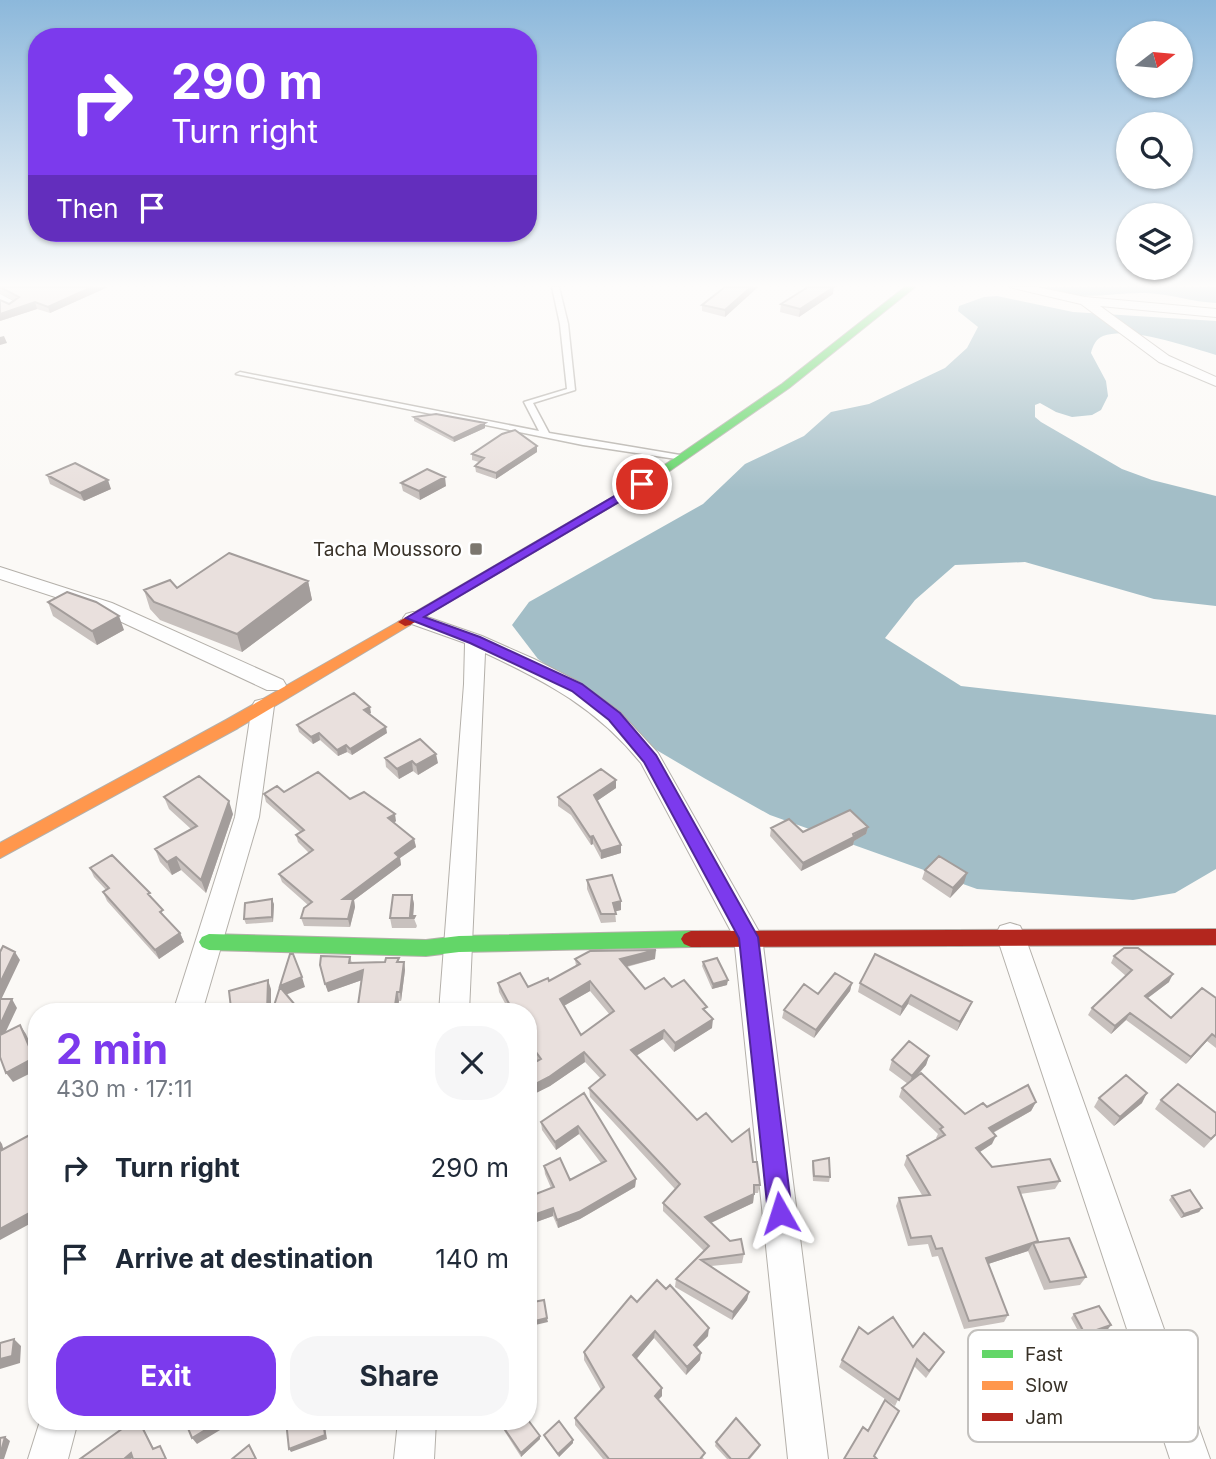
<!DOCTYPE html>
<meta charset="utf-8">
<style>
body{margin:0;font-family:Inter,sans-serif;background:#f6f6f7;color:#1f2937;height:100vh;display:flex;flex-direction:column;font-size:26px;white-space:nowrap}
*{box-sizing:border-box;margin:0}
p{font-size:23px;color:#747a83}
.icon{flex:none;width:38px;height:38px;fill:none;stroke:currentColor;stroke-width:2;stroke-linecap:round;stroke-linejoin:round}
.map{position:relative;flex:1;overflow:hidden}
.drawer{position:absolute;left:28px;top:1003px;width:509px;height:427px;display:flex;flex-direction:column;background:#fff;border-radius:28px;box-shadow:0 2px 5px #0004}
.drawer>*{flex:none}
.banner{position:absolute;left:28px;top:28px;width:509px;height:214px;border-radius:28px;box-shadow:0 2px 5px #0004;background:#7c3aed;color:#fff;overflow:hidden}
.needle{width:46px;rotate:74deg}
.controls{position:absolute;left:1116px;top:21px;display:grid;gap:14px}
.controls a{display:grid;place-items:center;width:77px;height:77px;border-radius:50%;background:#fff;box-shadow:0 2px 5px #0004;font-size:35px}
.pin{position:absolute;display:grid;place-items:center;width:60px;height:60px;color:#fff;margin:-30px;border:4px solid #fff;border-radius:50%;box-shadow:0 2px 7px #0007}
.me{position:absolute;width:77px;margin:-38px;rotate:354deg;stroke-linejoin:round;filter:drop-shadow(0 0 5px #0008)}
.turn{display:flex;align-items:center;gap:24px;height:147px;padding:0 28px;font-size:32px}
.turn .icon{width:91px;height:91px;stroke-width:2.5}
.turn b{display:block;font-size:49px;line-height:60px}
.then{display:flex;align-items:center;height:66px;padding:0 28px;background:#0003;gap:14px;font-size:26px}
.round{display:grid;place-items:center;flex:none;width:74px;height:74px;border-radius:28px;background:#f6f6f7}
.head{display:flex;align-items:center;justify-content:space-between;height:119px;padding:0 28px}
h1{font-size:42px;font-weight:700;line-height:52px;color:#7c3aed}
.button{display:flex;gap:14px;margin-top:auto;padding:14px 28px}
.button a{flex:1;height:80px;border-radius:28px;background:#7c3aed;color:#fff;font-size:28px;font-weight:700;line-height:80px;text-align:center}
.button a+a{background:#f6f6f7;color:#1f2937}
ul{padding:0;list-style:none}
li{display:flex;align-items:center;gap:21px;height:91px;padding:0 28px}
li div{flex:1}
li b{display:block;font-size:26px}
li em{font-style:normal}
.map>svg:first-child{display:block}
</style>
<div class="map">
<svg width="1216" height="1459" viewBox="0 0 1216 1459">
<rect width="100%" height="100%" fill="#fbf9f6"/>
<path fill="#a3bec7" d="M1040 287H1216V303C1193 302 1170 294 1146 293 1109 292 1076 303 1040 287Z
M997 296 1073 312 1216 321V355C1188 347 1131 326 1103 336 1096 339 1093 345 1091 353L1106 381 1108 396 1101 410 1092 415 1072 417 1056 412 1040 403 1035 405V417L1041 422 1122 469 1152 480 1216 496V606L1154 599 1025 562 955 565 915 600 885 638 961 686 1216 715V869L1175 893 1133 900 977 889 770 815 704 778 653 748 584 691 538 659 512 625 529 602 703 504 745 464 804 436 831 412 869 404 945 368 967 348 978 327 958 311 959 306 984 297Z"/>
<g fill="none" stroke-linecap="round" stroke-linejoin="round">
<defs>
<path id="lane" d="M552 287H559L568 324 575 390 533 403 549 433 680 455 684 458 683 460 583 445 236 374 240 372 539 431 524 402 567 389 560 324Z"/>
<path id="street" d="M1009 287H1036L1085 297 1216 309V317L1100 306 1169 356 1216 377V386L1159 362 1081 304Z
M0 294 19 304 12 308 0 303Z
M0 567 112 603 283 680 286 685 283 690H267L98 611 0 579Z
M413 612 482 636 534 659 579 682 619 711 658 753 762 937 828 1459H788L734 937 641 763C596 708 549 683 485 653L469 1012H439L464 684 465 643 406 622 403 618 406 614Z
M263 699 271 701 274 706 259 817 202 1012H173L235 817 252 706 255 701Z
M1010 923 1020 926 1024 934 1210 1459H1170L996 934 1000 926Z
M40 1421H78L68 1459H28Z
M398 1421H436L434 1459H394Z"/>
<path id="fast" d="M905 287H915L789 388 658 479H650V475L782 384Z
M691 931 698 934 701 939 698 944 691 947 459 952 426 956 209 950 202 947 199 942 202 937 209 934 426 940 459 936Z"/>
<path id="slow" d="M405 618 412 622 410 625 238 728 0 858V843L226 720Z"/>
<path id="jam" d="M654 473 658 475V479L410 625 405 626 398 622Z
M1216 929V945L691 947 684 944 681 939 684 934 691 931Z"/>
</defs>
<use href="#lane" stroke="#b4b0aa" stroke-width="3"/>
<use href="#street" stroke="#b4b0aa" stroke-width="2"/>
<use href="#fast" stroke="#b4b0aa" stroke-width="2"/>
<use href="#slow" stroke="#b4b0aa" stroke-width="2"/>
<use href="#jam" stroke="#b4b0aa" stroke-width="2"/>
<use href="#lane" fill="#fefefe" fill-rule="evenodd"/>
<use href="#street" fill="#fefefe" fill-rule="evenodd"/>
<use href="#fast" fill="#63d668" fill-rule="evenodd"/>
<use href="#slow" fill="#ff974d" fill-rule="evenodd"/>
<use href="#jam" fill="#b3261e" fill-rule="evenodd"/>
</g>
<path fill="#c8c1be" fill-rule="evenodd" d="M0 287H108L50 313 37 309 0 321V300L9 304 14 300 0 293Z
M725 287H758L725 317 702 311V305Z
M833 294 799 317 780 312 781 304Z
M414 417 485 428 454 442 414 421Z
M537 452 496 479 476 472 475 466 479 462 472 460V454Z
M47 475 111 489 84 501 50 484Z
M401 483 446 486 420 500 403 491Z
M308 581 312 600 242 652 160 620 150 609 144 590Z
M48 602 124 630 97 645 53 616Z
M371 713 369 714 387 733 352 755 347 752 338 756 320 740 313 744 299 732 297 725Z
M385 758 438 763 418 775 413 771 399 779 386 767Z
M616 780V788L597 801 621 853 601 859 593 844 591 845 571 815 558 806V797Z
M284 792 350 799 396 821 394 823 414 839 416 847 400 858 401 865 354 900 355 907 350 927 304 926 301 918 308 905 282 882 279 874 309 853 298 842 296 835 300 832 266 802 264 794Z
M164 797 233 814 206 893 181 870 172 875 160 862 155 849 191 829 169 809Z
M868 827 866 834 854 841 853 845 801 871 770 836 771 828 803 832Z
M90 868 153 899 166 919 180 933 184 942 159 959 107 901 103 892 106 890 94 877Z
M925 870 964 883 950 898 922 879Z
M587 880 621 910 615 911 616 922 601 923 587 889Z
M412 895 414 904 413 916 417 926 416 928H392L390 918Z
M274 904 273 922 246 924 244 919Z
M1114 956 1169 982 1148 998 1171 1018 1216 998V1048L1207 1041 1186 1064 1126 1020 1111 1034 1088 1015 1092 1008 1126 976 1111 963Z
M350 957 352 963 404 962 405 970 401 1001H399L397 1012H357L362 980 328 992 320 965Z
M575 959H655L627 967 645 989 672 987 706 1012 712 1028 674 1052 663 1039 636 1056 697 1120 732 1142 753 1162 760 1185 758 1193H754L753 1203 711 1223 744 1254 742 1263 711 1266 749 1292 747 1300 732 1320 675 1287 676 1279 704 1251 663 1211V1203L675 1189 590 1097 589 1088 601 1079 585 1062 550 1086 528 1097V1066L537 1061 528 1049V1012H506L505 1008 508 1009 499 992 498 983 528 987 549 981 576 966ZM590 991 610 1015 581 1035 564 1006Z
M703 962 727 985 712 989 702 966Z
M852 983 850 991 814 1038 782 1018 784 1010 818 994Z
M860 983 972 1002 968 1011 957 1031 908 1004 900 1016 858 992Z
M929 1056 926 1065 914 1079 965 1114 987 1107 1036 1102 1031 1111 993 1133 992 1144 980 1152 992 1167 1060 1181 1055 1189 1020 1194 1038 1241 1086 1277 1080 1285 1044 1290 1028 1251 988 1264 1008 1315 1004 1322 964 1329 938 1256 932 1257 928 1244 908 1246 896 1206 899 1198 922 1195 904 1165 907 1156 938 1139 936 1138 938 1134 899 1097 902 1088 908 1084 889 1070 892 1060Z
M584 1093 636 1179 635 1187 580 1219 558 1228 553 1216 528 1225V1197L551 1188 545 1174 544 1166 570 1180 601 1163 579 1134 556 1150 542 1130 541 1122Z
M1099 1098 1142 1103 1114 1126 1094 1107Z
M1161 1100 1216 1135 1204 1148 1155 1109Z
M813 1161 830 1177 829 1182 813 1181 812 1165Z
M1172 1196 1202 1208 1199 1212 1181 1218 1169 1200Z
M666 1289 708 1336 696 1348 700 1360 686 1375 654 1338 636 1359 662 1396 658 1399 704 1459H603L575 1425V1418L601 1390 584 1360V1352L637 1302Z
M1074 1314 1111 1325 1108 1329 1082 1338 1071 1318Z
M868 1334 913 1347 944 1352 926 1378 914 1366 895 1406 839 1367 842 1360Z
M1011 1349 1128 1406 1123 1412 1054 1417 1046 1427 1021 1403 1026 1396 1007 1355Z
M498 1421H528L540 1436V1439L521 1457Z
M1140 1433 1133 1440 1086 1443 1092 1436Z
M544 1435 573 1443 559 1457 545 1438Z
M716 1442 760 1445 759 1448 750 1459H727L715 1446Z"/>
<path fill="#a39d9b" d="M92 287H108L50 313 48 307Z
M751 287H758L725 317V310Z
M834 287 833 294 799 317 800 309Z
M35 302 37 309 0 321V314Z
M4 336 7 343 0 345V337Z
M485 423V428L454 442 453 438Z
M537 446V452L496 479V473Z
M445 477 446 486 420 500 419 491Z
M108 480 111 489 84 501 80 493Z
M308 581 312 600 242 652 237 634Z
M119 616 124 630 97 645 92 631Z
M370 707 371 713 365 716 364 710Z
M386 727 387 733 352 755 350 749Z
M319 733 320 740 313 744 311 737Z
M346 745 347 752 338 756 337 750Z
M436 754 438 763 418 775 416 765Z
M412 761 413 771 399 779 397 769Z
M616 780V788L594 803V795Z
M229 801 233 814 206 893 201 880Z
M395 814 396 821 390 826 388 818Z
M868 827 866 834 854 841 853 845 801 871 803 863Z
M593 836V844L591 845 590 837Z
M414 839 416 847 400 858 401 865 354 900 355 907 350 927 343 899 395 853Z
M621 845V853L601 859V851Z
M176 857 181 870 172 875 167 862Z
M967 873 964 883 950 898 953 888Z
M412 895 414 904 413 918 410 916Z
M272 899 274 904 273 922 272 917Z
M621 901V910L613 912V903Z
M180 933 184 942 159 959 155 950Z
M656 950 655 959 620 968V959Z
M15 952 20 960 0 1002V983Z
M404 962 405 970 401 1001 400 992Z
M363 970 365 979 328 992 325 984Z
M1173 974 1169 982 1141 1003 1145 996Z
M302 977 305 987 283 996 280 986Z
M268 980 271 989V1012H267Z
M728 980 727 985 712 989 713 984Z
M590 981V991L560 1008V999Z
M852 983 850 991 814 1038 816 1030Z
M397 992 399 1001 397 1012H394Z
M911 995 908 1004 900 1016 902 1007Z
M12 999 17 1008 0 1044V1025Z
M972 1002 968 1011 957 1031 960 1022Z
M1130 1013 1126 1020 1111 1034 1115 1026Z
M713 1019 712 1028 674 1052 675 1043Z
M20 1025 26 1034 37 1059V1070L13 1082 6 1073Z
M664 1030 663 1039 631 1059V1050Z
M1212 1034 1207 1041 1186 1064 1191 1057Z
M584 1052 585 1062 550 1086 528 1097V1088Z
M929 1056 926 1065 909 1085 912 1076Z
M1147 1093 1142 1103 1114 1126 1120 1117Z
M1036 1102 1031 1111 985 1137 989 1128Z
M578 1126 579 1134 556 1150 555 1142Z
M996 1136 992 1144 972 1157 976 1148Z
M0 1141 2 1144 6 1158 0 1151Z
M636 1179 635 1187 580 1219 558 1228 557 1220Z
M754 1194 753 1203 704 1226 705 1217Z
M553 1208V1216L528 1225V1217Z
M1202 1208 1199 1212 1181 1218 1184 1214Z
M37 1209V1220L0 1240V1229Z
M1033 1243 1028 1251 982 1266 986 1258Z
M749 1292 747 1300 732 1320 733 1312Z
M547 1318 548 1322 531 1326V1322Z
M1111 1325 1108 1329 1082 1338 1085 1334Z
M709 1328 708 1336 692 1352 694 1345Z
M655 1331 654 1338 633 1363V1355Z
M14 1339 21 1346 20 1363 0 1369V1359Z
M701 1353 700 1360 686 1375 687 1367Z
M662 1388V1396L655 1403V1396Z
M139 1421 140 1422 156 1453 153 1449Z
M220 1421H235L197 1444 192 1438Z
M323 1421H324L327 1439 291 1452 289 1449Z
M540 1436V1439L521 1457V1453Z
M5 1437 10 1441 4 1459H0V1455Z
M573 1440V1443L559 1457 558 1454Z
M131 1453 134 1457 131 1459H124Z"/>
<path fill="#e9e0dd" stroke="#a39d9b" stroke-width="2" fill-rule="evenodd" d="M0 287H92L48 307 35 302 0 314V300L9 304 19 297Z
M725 287H751L725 310 702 305Z
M808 287H834L800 309 781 304Z
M436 414 485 423 453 438 414 417Z
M515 430 537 446 496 473 475 466 484 458 472 454 502 434Z
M75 463 108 480 80 493 47 475Z
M427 469 445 477 419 491 401 483Z
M229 553 308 581 237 634 154 602 144 590 170 580 177 588Z
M67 592 96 602 119 616 92 631 48 602Z
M354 693 370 707 364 710 386 727 350 749 346 745 337 750 319 733 311 737 297 725Z
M420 739 436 754 416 765 412 761 397 769 385 758Z
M601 769 616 780 594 795 621 845 601 851 593 836 590 837 570 807 558 797Z
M318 772 350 799 364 792 395 814 388 818 414 839 395 853 399 857 343 899H353L348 919 301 918 304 908 312 902 279 874 313 850 296 835 304 830 264 794 277 786 284 792Z
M199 776 229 801 201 880 176 857 167 862 155 849 197 826 164 797Z
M850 810 868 827 853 834 854 837 803 863 771 828 789 819 803 832Z
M112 855 150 893 148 894 163 910 160 912 180 933 155 950 103 892 109 888 90 868Z
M939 856 967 873 953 888 925 870Z
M612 875 621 901 613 903 616 914H601L587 880Z
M393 895H412L410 916H415L414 918H390Z
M272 899V917L244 919 245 903Z
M3 946 15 952 0 983V952Z
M1124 948H1138L1173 974 1145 996 1171 1018 1202 988 1216 998V1037L1212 1034 1191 1057 1130 1013 1115 1026 1092 1008 1132 970 1114 956Z
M656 950 620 959 645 989 664 978 672 987 684 980 707 1007 703 1009 713 1019 675 1043 664 1030 631 1050 697 1120 706 1113 732 1142 749 1129 753 1162H757L760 1185H754V1194L705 1217 730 1241 741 1239 744 1254 701 1260 749 1292 733 1312 676 1279 709 1246 663 1203 680 1184 589 1088 605 1075 584 1052 549 1077 528 1088V1066L541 1059 528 1041V1012H507L505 1008 512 1009 498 983 520 973 528 987 548 978 549 981 580 964 575 959 590 951ZM590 981 614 1011 581 1035 560 999Z
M290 954H293L302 977 280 986Z
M875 954 972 1002 960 1022 911 995 902 1007 860 983Z
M321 956 350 957 349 963 385 962 386 958H399L397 962H404L400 992H397L394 1012H357L363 970 325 984 320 965Z
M717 958 728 980 713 984 703 962Z
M835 973 852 983 816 1030 784 1010 804 984 818 994Z
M268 980 267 1012H225L231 1008 229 991Z
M280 987 301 1012H272Z
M0 999H12L0 1025Z
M20 1025 34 1058 6 1073 0 1057V1035Z
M909 1041 929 1056 912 1076 892 1060Z
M921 1073 965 1114 983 1103 987 1107 1028 1085 1036 1102 989 1128 996 1136 976 1148 992 1167 1050 1159 1060 1181 1018 1187 1038 1241 986 1258 1008 1315 969 1321 942 1248 936 1249 931 1236 911 1238 899 1198 930 1195 907 1156 945 1135 940 1129 943 1127 902 1088Z
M1126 1075 1147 1093 1120 1117 1099 1098Z
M1178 1084 1216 1113V1134L1211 1139 1161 1100Z
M584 1093 636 1179 579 1212 557 1220 553 1208 528 1217V1197L554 1187 544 1166 560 1158 570 1180 606 1161 578 1126 555 1142 541 1122Z
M37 1131V1209L0 1229V1151Z
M829 1158 830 1177 814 1176 813 1161Z
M1190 1190 1202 1208 1184 1214 1172 1196Z
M1069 1238 1086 1277 1050 1282 1033 1243Z
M657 1280 666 1289 670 1285 709 1328 694 1345 701 1353 687 1367 655 1331 633 1355 662 1388 655 1396 705 1453 700 1459H609L575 1418 604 1387 584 1352 631 1296 637 1302Z
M544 1300 547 1318 531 1322 528 1303Z
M1099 1306 1111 1325 1085 1334 1074 1314Z
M893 1317 913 1347 924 1333 944 1352 929 1371 917 1359 899 1400 842 1360 859 1327 868 1334Z
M14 1339 12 1356 0 1359V1343Z
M885 1400 899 1411 874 1456 877 1459H844L863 1427 868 1431Z
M736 1418 760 1445 748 1459H731L716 1442Z
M528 1420 540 1436 521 1453 499 1421H528Z
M133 1421H139L153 1449 160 1446 166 1459H133L131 1453 124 1459H80Z
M185 1421H220L192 1438Z
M286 1421H323L325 1435 289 1449Z
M559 1421 573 1440 558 1454 544 1435Z
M5 1437 0 1455V1438Z
M249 1445 256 1459H232Z"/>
<linearGradient id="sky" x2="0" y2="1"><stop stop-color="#8cb8db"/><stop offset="0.58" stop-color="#fdfcfb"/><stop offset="1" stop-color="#fdfcfb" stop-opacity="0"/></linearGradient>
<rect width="1216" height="492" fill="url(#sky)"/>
<path fill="#7c3aed" stroke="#51269a" stroke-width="2" d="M642 480 648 484 646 486 424 617 480 637 582 684 620 713 656 755 758 937 792 1213 789 1221 780 1224 772 1221 768 1213 739 938 644 762 609 720 572 691 470 643 406 618Z"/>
<rect fill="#7c776f" stroke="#fff" stroke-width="2.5" x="469" y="542" width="14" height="14" rx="3.5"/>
<g text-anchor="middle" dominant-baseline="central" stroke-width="5" stroke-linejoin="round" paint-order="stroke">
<g font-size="19" fill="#383127" stroke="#fff" text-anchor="end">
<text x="462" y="549">Tacha Moussoro</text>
</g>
</g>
<rect x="968" y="1330" width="230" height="112" rx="10" fill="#fff" stroke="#c3c1be" stroke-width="2"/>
<rect x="982" y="1350" width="31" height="8" fill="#63d668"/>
<rect x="982" y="1381" width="31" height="9" fill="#ff974d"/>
<rect x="982" y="1413" width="31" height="8" fill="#b3261e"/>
<g font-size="19" fill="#383127">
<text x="1025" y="1361">Fast</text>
<text x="1025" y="1392">Slow</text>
<text x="1025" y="1424">Jam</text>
</g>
</svg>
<div class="controls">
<a><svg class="needle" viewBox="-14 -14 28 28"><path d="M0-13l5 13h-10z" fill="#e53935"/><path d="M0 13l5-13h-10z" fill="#747a83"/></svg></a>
<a><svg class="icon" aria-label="search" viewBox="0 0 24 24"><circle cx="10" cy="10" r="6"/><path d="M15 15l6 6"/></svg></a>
<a><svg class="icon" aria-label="layers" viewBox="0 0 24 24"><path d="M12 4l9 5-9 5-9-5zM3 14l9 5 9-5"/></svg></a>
</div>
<div class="pin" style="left:642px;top:484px;background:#d93025"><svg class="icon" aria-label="arrive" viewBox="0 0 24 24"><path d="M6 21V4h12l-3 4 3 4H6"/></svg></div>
<svg class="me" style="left:780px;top:1213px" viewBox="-20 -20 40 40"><path d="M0-17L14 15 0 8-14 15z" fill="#7c3aed" stroke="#fff" stroke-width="4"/></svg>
<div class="banner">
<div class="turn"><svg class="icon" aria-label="right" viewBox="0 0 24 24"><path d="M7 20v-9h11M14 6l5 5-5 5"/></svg><div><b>290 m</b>Turn right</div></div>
<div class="then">Then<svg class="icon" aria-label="arrive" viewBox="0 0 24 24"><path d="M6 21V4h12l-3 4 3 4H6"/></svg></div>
</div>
<section class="drawer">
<div class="head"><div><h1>2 min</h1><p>430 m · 17:11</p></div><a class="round"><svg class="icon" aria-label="close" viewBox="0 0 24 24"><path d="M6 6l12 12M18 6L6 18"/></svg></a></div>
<ul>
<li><svg class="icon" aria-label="right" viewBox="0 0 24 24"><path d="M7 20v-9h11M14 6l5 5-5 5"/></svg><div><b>Turn right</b></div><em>290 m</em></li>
<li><svg class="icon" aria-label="arrive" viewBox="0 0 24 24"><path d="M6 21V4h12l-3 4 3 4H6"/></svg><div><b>Arrive at destination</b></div><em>140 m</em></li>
</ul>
<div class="button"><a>Exit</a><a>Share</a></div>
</section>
</div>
